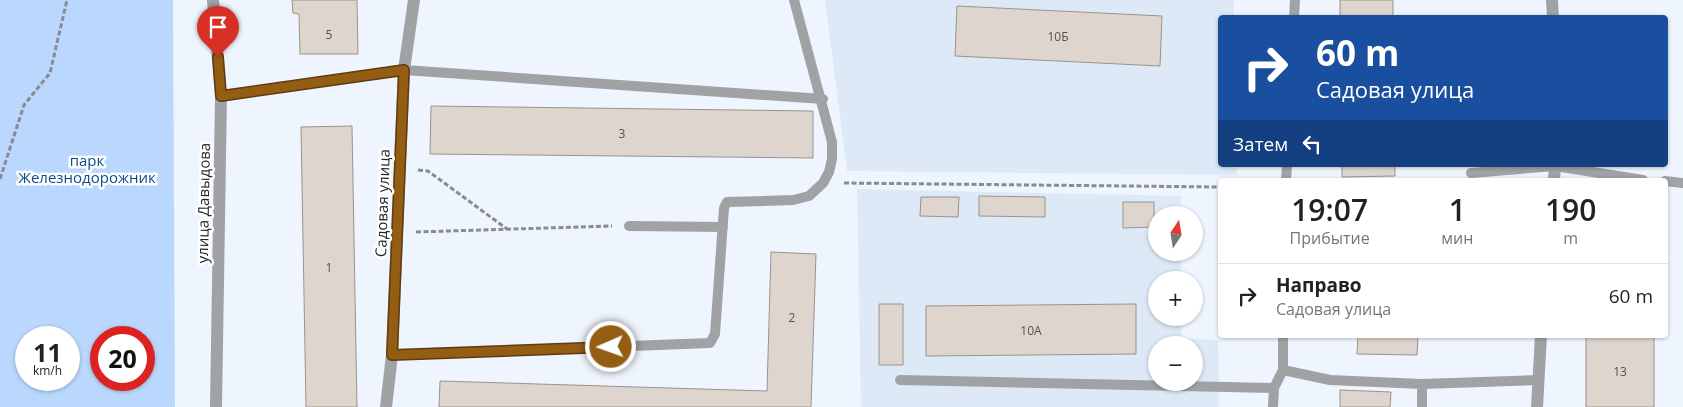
<!DOCTYPE html>
<html lang="ru">
<meta charset="utf-8">
<style>
body{margin:0;font-family:"Open Sans",sans-serif;background:#f6f6f6;color:#222;height:100vh;display:flex;flex-direction:column;font-size:19px;white-space:nowrap}
*{box-sizing:border-box;margin:0}
p{font-size:16px;color:#767676}
.icon{flex:none;width:28px;height:28px;fill:none;stroke:currentColor;stroke-width:2;stroke-linecap:round;stroke-linejoin:round}
.map{position:relative;flex:1;overflow:hidden}
.panel{position:absolute;left:1218px;top:178px;width:450px;height:160px;display:flex;flex-direction:column;background:#fff;border-radius:5px;box-shadow:0 1px 4px #0004}
.panel>*{flex:none}
.guide{position:absolute;left:1218px;top:15px;width:450px;height:152px;border-radius:5px;box-shadow:0 1px 4px #0004;background:#1a4fa0;color:#fff;overflow:hidden}
.needle{width:32px;rotate:12deg}
.buttons{position:absolute;left:1148px;top:206px;display:grid;gap:10px}
.buttons a{display:grid;place-items:center;width:55px;height:55px;border-radius:50%;background:#fff;box-shadow:0 1px 4px #0004;font-size:25px}
.speed{position:absolute;left:15px;top:326px;display:flex;gap:10px;font-size:25px;font-weight:700;text-align:center}
.speed>*{display:grid;place-content:center;width:65px;height:65px;border-radius:50%;background:#fff;box-shadow:0 1px 4px #0004;line-height:1}
.speed small{font-size:12px;font-weight:400}
.speed .limit{border:8px solid #d22;background:#fff;color:#111}
.pin{position:absolute;display:grid;place-items:center;width:42px;height:42px;color:#fff;margin:-51px -21px;border-radius:50% 50% 50% 0;rotate:-45deg;box-shadow:0 0 5px #0007}
.pin .icon{rotate:45deg}
.me{position:absolute;width:55px;margin:-28px;rotate:268deg;stroke-linejoin:round;filter:drop-shadow(0 0 4px #0008)}
.turn{display:flex;align-items:center;gap:18px;height:105px;padding:0 15px;font-size:22px}
.turn .icon{width:65px;height:65px;stroke-width:2.5}
.turn b{display:block;font-size:35px;line-height:42px}
.then{display:flex;align-items:center;height:48px;padding:0 15px;background:#0003;gap:10px;font-size:19px}
.eta{display:flex;justify-content:space-evenly;align-items:center;height:85px;text-align:center}
.eta b{font-size:30px;font-weight:600;line-height:35px}
ul{padding:0;list-style:none}
li{display:flex;align-items:center;gap:15px;height:65px;padding:0 15px;border-top:1px solid #e0e0e0}
li div{flex:1}
li b{display:block;font-size:19px}
li em{font-style:normal}
.map>svg:first-child{display:block}
</style>
<div class="map">
<svg width="1683" height="407" viewBox="0 0 1683 407">
<rect width="100%" height="100%" fill="#eff5fe"/>
<path fill="#dde9f7" fill-rule="evenodd" d="M825 0H1234V17L1220 18V165H1236L1237 175 847 171Z
M857 189 1181 196V215H1156V252L1181 253V280H1156V318H1181L1182 338 1218 340 1219 407H861ZM1156 345H1194V382H1156Z"/>
<path fill="#bad8fe" fill-rule="evenodd" d="M0 0H173L175 407H0ZM26 338H69V380H26ZM101 338H144V380H101Z"/>
<path fill="#ddd5ce" stroke="#9a938c" d="M292 0H357L358 54H300L299 14 293 13Z
M1340 0H1393V18H1340Z
M957 6 1162 16 1160 66 955 56Z
M431 106 813 111V158L430 154Z
M352 126 357 407H306L301 127Z
M1342 165H1395V176L1342 177Z
M979 196 1045 197V217L979 216Z
M921 197H959L958 217 920 216Z
M1123 202H1154V227L1123 228Z
M771 252 816 254 811 407H439L440 381 767 391Z
M879 304H903V365H879Z
M1136 304V354L926 356V306Z
M1358 335H1418L1417 355 1357 354Z
M1586 335H1654V407H1586Z
M1340 390 1391 392 1390 407H1340Z"/>
<g fill="none" stroke-linecap="round" stroke-linejoin="round">
<path stroke="#888c92" stroke-width="3" stroke-dasharray="5 2.5" stroke-linecap="butt" d="M418 170 428 171 507 229
M0 179 24 105 50 73 67 0
M844 183 1220 187
M416 232 612 226"/>
<path stroke="#a0a2a6" stroke-width="10" d="M1294 18 1295 0
M221 96 404 70 823 99
M1471 173 1555 166 1643 180
M1286 180 1287 165
M1665 181 1683 183
M629 226 723 227
M392 355 710 343 715 334 724 208 727 202 793 200 809 196 823 183 829 172 832 159V142L794 0
M1283 370 1330 380 1422 384 1537 380
M900 380 1274 388
M1273 407 1274 388 1283 370V335
M1422 407V384"/>
<path stroke="#a0a2a6" stroke-width="12" d="M213 0 221 96 216 407
M1552 0 1553 18
M1554 180 1555 165
M386 407 392 355 404 70 414 0
M1537 407 1541 335"/>
</g>
<g fill="none" stroke-linecap="round" stroke-linejoin="round">
<defs>
<path id="route" d="M218 57 221 96 404 70 392 355 611 347"/>
</defs>
<use href="#route" stroke="#603c0d" stroke-width="12"/>
<use href="#route" stroke="#935d14" stroke-width="9"/>
</g>
<g text-anchor="middle" dominant-baseline="central" stroke-width="5" stroke-linejoin="round" paint-order="stroke">
<g font-size="12" fill="#525253">
<text x="329" y="34">5</text>
<text x="1058" y="36">10Б</text>
<text x="622" y="133">3</text>
<text x="329" y="267">1</text>
<text x="792" y="317">2</text>
<text x="1031" y="330">10А</text>
<text x="1620" y="371">13</text>
</g>
<g font-size="15" fill="#0e4c8d" stroke="#fff">
<text x="87" y="160">парк<tspan x="87" dy="17">Железнодорожник</tspan></text>
</g>
<g font-size="15" fill="#24272a" stroke="#fff">
<text transform="translate(203 203) rotate(-89)">улица Давыдова</text>
<text transform="translate(382 203) rotate(-88)">Садовая улица</text>
</g>
</g>
</svg>
<div class="buttons">
<a><svg class="needle" viewBox="-14 -14 28 28"><path d="M0-13l5 13h-10z" fill="#e53935"/><path d="M0 13l5-13h-10z" fill="#767676"/></svg></a>
<a>+</a>
<a>−</a>
</div>
<div class="speed"><div>11<small>km/h</small></div><div class="limit">20</div></div>
<div class="pin" style="left:218px;top:57px;background:#d93025"><svg class="icon" aria-label="arrive" viewBox="0 0 24 24"><path d="M6 21V4h12l-3 4 3 4H6"/></svg></div>
<svg class="me" style="left:611px;top:347px" viewBox="-20 -20 40 40"><circle r="17" fill="#935d14" stroke="#fff" stroke-width="3"/><path d="M0-11L8 9 0 5-8 9z" fill="#fff"/></svg>
<div class="guide">
<div class="turn"><svg class="icon" aria-label="right" viewBox="0 0 24 24"><path d="M7 20v-9h11M14 6l5 5-5 5"/></svg><div><b>60 m</b>Садовая улица</div></div>
<div class="then">Затем<svg class="icon" aria-label="left" viewBox="0 0 24 24"><path d="M17 20v-9H6M10 6l-5 5 5 5"/></svg></div>
</div>
<section class="panel">
<div class="eta">
<div><b>19:07</b><p>Прибытие</p></div>
<div><b>1</b><p>мин</p></div>
<div><b>190</b><p>m</p></div>
</div>
<ul>
<li><svg class="icon" aria-label="right" viewBox="0 0 24 24"><path d="M7 20v-9h11M14 6l5 5-5 5"/></svg><div><b>Направо</b><p>Садовая улица</p></div><em>60 m</em></li>
</ul>
</section>
</div>
